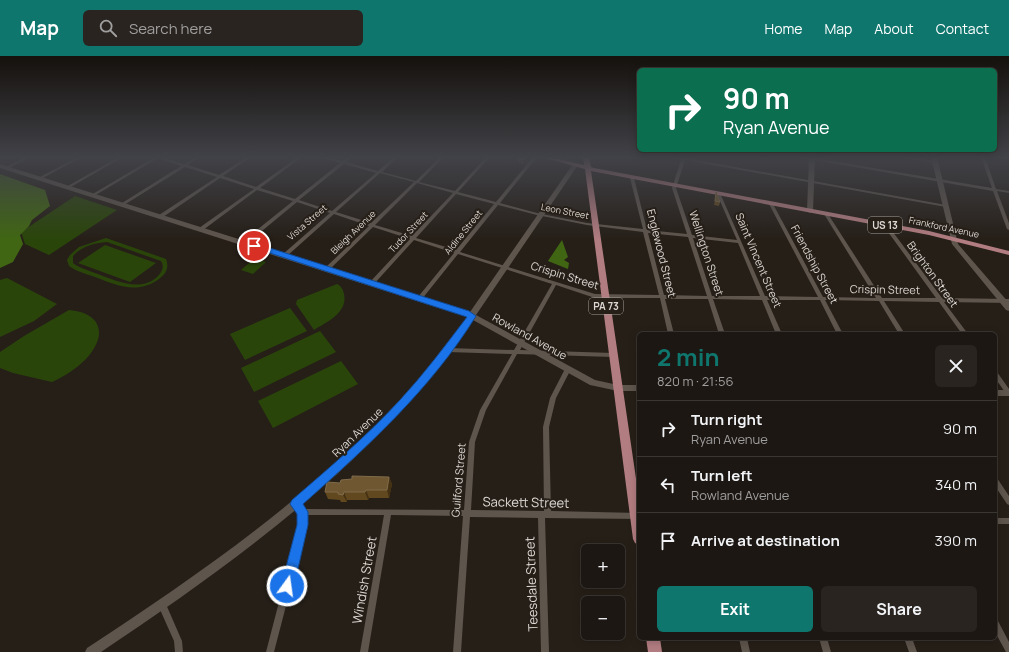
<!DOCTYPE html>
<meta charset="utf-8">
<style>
body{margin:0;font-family:Manrope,sans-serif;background:#292420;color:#f1f3f6;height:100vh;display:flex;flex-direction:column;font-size:15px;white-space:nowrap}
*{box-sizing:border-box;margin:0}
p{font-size:13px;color:#a09f9f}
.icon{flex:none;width:22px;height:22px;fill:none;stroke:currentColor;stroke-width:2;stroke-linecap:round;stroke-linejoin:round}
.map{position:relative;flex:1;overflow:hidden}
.sheet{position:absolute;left:637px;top:276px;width:360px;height:308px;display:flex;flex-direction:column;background:#1c1712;border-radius:6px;box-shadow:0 2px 10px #0003,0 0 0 1px #3a3632}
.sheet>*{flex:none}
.hud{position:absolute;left:637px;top:12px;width:360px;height:84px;border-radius:6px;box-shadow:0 2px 10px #0003,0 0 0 1px #3a3632;background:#0b6e4f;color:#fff;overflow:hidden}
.tools{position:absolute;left:581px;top:488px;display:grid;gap:8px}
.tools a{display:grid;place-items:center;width:44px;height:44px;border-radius:6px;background:#1c1712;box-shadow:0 2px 10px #0003,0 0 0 1px #3a3632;font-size:20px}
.pin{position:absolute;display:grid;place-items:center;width:34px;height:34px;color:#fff;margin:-17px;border:2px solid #fff;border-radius:50%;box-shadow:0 1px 4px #0007}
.me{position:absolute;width:44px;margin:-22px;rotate:14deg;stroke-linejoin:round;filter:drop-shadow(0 0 3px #0008)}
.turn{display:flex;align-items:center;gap:14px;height:84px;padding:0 20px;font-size:18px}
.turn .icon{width:52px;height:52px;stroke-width:2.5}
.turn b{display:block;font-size:28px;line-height:34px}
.round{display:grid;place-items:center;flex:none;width:42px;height:42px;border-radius:6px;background:#292420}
.summary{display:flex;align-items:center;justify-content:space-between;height:68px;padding:0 20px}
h1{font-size:24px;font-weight:700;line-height:30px;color:#0f766e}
.action{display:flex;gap:8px;margin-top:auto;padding:8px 20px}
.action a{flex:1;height:46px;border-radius:6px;background:#0f766e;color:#fff;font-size:16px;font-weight:700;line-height:46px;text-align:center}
.action a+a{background:#292420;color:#f1f3f6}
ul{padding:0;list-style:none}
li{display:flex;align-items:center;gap:12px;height:56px;padding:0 20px;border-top:1px solid #3a3632}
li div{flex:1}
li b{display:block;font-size:15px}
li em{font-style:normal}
header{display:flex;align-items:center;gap:24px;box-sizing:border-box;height:56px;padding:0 20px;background:#0f766e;color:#fff}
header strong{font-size:19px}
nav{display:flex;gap:22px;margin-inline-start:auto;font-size:14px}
.search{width:280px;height:36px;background:#292420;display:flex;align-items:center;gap:10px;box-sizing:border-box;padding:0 14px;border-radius:6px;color:#a09f9f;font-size:15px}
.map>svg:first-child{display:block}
</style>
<header>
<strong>Map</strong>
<div class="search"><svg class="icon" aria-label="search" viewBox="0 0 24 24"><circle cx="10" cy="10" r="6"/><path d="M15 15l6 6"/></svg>Search here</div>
<nav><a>Home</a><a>Map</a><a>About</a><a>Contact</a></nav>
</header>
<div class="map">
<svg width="1009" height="596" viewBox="0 0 1009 596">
<rect width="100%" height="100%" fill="#261f18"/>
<path fill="#2a450a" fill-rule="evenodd" d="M75 140 117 154 49 199 25 188 21 176Z
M106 182 166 203C169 211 167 217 159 223 137 239 116 229 95 221 86 218 76 215 69 210L67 204 70 199 79 191ZM107 186 161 205C164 210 163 214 159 219 141 238 115 224 95 217 88 214 79 212 73 207V200C82 190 94 187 107 186Z
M105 189 156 207 130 226 78 207Z
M255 202 266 206 253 218 241 214Z
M7 222 57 248 34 265 0 281V224Z
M337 228C341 230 343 233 344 238 348 257 327 266 314 274L296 248 297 244Z
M290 252 307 275 245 304 230 278Z
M69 254C102 257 108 279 86 303 76 313 65 320 52 326L13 317 0 312V296L24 280Z
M320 275 336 296 254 336 241 312Z
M341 305 358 328 273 372 258 345Z"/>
<path fill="#406613" d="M0 118 45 134 50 150 32 164 29 170 20 179 23 188 13 206 0 212Z
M562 184 568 201 564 204 569 207 568 213 548 205Z"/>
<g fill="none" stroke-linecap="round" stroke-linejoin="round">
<path fill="#5e554d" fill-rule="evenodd" d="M26 101H30L7 113 4 112Z
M78 101H82L41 123 38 122Z
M119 101H123L69 132 66 131Z
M155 101H161L184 108 196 101H200L188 109 219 119 247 101H251L223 120 256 131 298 101H302L260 132 295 143 340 107 321 102 320 101H325L342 105 348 101H352L346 106 378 115 394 101H398L382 116 416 125 440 101H444L419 126 455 135 486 101H490L458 136 496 146 533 101H537L500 147 537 157 587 167 643 173 630 122 632 121 634 122 647 174 687 178 672 132 681 104 670 101 682 102V101H686L685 102 946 149 948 150 946 151 685 104 676 132 692 179 737 184 717 138 719 137H720L765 240 818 241 769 148 771 147 773 148 823 241 876 242 824 158 826 157 828 158 882 242H936L883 169 885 168H887L942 242 1009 243V247L944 246 968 278H962L939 246 884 245 905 278H899L879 245 825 244 843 278H837L820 244H767L782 278H776L762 244 713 243 725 278H719L708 243H665L674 278H668L660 242H595L556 229 520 294 613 297 616 299 613 301 517 298 486 354 475 386 471 454 544 455 543 371 550 342 566 311H570L571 313 556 342 549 371 551 455 639 457V463L545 462 549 596H541L538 462 470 461 461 596H453L463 460 391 459 368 596H360L384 459H306L307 469 274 596H266L299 469V457L293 448 294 446 296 445 298 446 304 453 464 454 469 386 480 354 512 298 448 296 445 294 448 292 514 294 552 228 458 198 422 243H418L417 242 418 241 454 197 414 184 374 228H370V226L410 183 373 171 329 214H325V212L369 170 334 158 287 200H283V198L330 157 297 146 246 188H242V186L293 145 257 134 203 174H199V172L254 133 220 122 163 161H159V159L217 121 185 111 124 149H122V147L181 110 158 102 94 140H93L91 139ZM344 108 376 117 332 155 299 144ZM380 117 414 126 371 167 336 156ZM417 127 453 137 412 180 375 169ZM456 138 494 148 456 194 416 182ZM498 149 537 159 587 169 643 176 659 239 595 238 460 196ZM648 177 688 181 707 240 664 239ZM693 182 738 187 760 240H712Z
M801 101H808L992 132 981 101H985L996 133 1009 135V137L997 135 1009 167V174L1007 173 993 135 803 102Z
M899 101H907L935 105 937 106 935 107 901 102Z
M999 101H1009V103L1001 102Z
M995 316H997L1009 333V339H1007L995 322Z
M995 421 997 422 1009 440V449L1007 448 995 430Z
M995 462H1009V468H995Z
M162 545 165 546 182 585 183 596H175L174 585 158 549 159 546Z
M995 564 998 565 1009 586V596H1006L995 576Z
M739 582H747L750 596H742Z
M819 582H827L831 596H823Z
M904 582H912L917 596H909Z"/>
<path fill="#5e554d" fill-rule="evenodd" d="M809 101H815L813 155 810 157 807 155Z
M931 101H937L958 188 1009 247V255L1006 254 952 188Z
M0 108 470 256 573 108H577L578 109 476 259 595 324 618 329H639V335H618L590 329 473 264C465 275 458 286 451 296 356 419 228 511 101 596H85L87 592C227 500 370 400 467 261L0 112Z
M995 334H1009V340H995Z"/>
<path fill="#b27d81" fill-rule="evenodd" d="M541 101H550L584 109 583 101H589L591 111 594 112 929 175 1009 195V199L929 179 591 115 639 443V489L635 487 633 483 585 113Z
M646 582H660L662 596H648Z"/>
</g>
<path fill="#61481e" d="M520 101H529L523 108 518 106V102Z
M716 136 720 146 719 150 714 149Z
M389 421 392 428 389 442H369L368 444H347V446H341L340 444 328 443 325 436 340 427Z"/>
<path fill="#443113" d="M526 101H529L523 108V104Z
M389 421 392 428 389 442 387 434Z
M366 434 369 442 368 444 365 436Z
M344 436 347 444V446L343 439Z"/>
<path fill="#6e5731" stroke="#806b4a" d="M520 101H526L523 104 518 102Z
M716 136 720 146 715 145Z
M352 420 389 421 387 434H366L365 436H344L343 439 338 438V436H325L327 426 340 427 341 424 352 423Z"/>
<linearGradient id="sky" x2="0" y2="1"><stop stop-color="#15110d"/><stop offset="0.55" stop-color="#414248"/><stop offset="1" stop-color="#414248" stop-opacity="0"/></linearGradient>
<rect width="1009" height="184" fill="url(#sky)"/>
<path fill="#1a73e8" stroke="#114b97" d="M254 187 469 255 476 260C431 333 366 392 303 448L308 456V469L294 530 292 534 287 536 283 534 281 530 297 469V458L290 448 292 444C329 412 367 380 400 344 424 318 445 290 467 261L251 191V188Z"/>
<g text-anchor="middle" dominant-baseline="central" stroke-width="4" stroke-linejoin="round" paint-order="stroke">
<g font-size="9" fill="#dcd7d2" stroke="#261f18">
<text transform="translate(565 155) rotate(11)">Leon Street</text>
<text transform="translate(307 166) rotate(-41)">Vista Street</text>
<text transform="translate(944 171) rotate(12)">Frankford Avenue</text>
<text transform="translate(353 176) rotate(-44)">Bleigh Avenue</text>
<text transform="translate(408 176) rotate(-47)">Tudor Street</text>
<text transform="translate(463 176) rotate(-51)">Aldine Street</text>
</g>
<g fill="#261f18" stroke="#a5a09a" stroke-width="1">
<rect x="868" y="161" width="34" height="16" rx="3"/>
<rect x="589" y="242" width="34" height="16" rx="3"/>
</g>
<g font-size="10" font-weight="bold" fill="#dcd7d2">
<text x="885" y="169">US 13</text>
<text x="606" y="250">PA 73</text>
</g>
<g font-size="11" fill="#dcd7d2" stroke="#261f18">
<text transform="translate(662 197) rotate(76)">Englewood Street</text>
<text transform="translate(707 197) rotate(72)">Wellington Street</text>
<text transform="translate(759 204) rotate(67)">Saint Vincent Street</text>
<text transform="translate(815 208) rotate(62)">Friendship Street</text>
<text transform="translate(933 218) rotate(54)">Brighton Street</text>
<text transform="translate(565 219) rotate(17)">Crispin Street</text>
<text transform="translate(885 233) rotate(1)">Crispin Street</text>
<text transform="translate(530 280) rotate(29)">Rowland Avenue</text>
<text transform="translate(357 376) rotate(-44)">Ryan Avenue</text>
<text transform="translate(458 424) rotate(-85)">Guilford Street</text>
</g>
<g font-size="13" fill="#dcd7d2" stroke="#261f18">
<text transform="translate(526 446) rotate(1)">Sackett Street</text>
<text transform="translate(364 524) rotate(-80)">Windish Street</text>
<text transform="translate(531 528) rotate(-92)">Teesdale Street</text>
</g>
</g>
</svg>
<div class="tools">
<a>+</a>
<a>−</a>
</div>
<div class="pin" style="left:254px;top:190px;background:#d93025"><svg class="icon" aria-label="arrive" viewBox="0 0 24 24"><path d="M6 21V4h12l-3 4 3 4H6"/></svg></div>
<svg class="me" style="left:287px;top:530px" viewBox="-20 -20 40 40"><circle r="17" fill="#1a73e8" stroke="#fff" stroke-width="3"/><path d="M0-11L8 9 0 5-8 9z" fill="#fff"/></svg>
<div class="hud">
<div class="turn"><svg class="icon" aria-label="right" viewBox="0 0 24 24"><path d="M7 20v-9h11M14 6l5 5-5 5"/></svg><div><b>90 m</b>Ryan Avenue</div></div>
</div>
<section class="sheet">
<div class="summary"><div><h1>2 min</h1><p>820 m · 21:56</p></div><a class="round"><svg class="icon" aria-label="close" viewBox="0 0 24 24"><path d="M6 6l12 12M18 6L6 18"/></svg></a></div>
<ul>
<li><svg class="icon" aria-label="right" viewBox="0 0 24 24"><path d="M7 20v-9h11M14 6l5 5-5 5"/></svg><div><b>Turn right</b><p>Ryan Avenue</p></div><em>90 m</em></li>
<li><svg class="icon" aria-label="left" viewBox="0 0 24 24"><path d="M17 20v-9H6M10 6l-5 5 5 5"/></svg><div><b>Turn left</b><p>Rowland Avenue</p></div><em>340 m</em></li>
<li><svg class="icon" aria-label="arrive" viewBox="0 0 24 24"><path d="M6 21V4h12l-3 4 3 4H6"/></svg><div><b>Arrive at destination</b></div><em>390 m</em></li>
</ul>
<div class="action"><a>Exit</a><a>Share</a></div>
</section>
</div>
